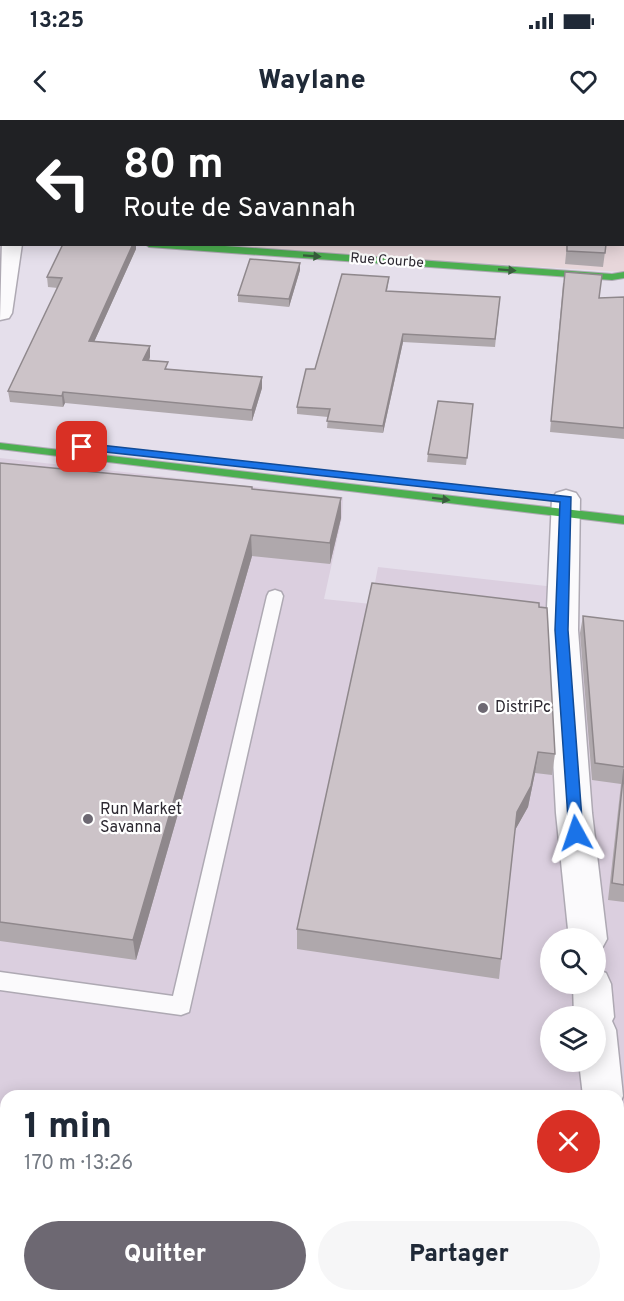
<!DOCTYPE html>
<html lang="fr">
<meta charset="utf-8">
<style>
body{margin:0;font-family:Overpass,sans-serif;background:#f6f6f7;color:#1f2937;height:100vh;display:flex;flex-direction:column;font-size:22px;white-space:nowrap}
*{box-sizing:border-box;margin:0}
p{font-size:20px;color:#747a83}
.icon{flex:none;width:33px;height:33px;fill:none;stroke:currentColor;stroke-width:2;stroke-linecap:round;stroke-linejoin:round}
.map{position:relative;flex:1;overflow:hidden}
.drawer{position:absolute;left:0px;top:970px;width:624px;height:212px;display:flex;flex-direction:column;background:#fff;border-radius:18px 18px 0 0;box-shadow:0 3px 15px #0003}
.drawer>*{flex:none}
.guide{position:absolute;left:0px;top:0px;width:624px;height:126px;box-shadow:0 3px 15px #0003;background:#202124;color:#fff;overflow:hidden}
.fabs{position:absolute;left:540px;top:808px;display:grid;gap:12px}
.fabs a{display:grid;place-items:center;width:66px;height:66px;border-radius:50%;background:#fff;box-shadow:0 3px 15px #0003;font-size:30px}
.pin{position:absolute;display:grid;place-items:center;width:51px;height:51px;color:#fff;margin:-26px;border-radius:12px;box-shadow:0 3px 9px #0006}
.me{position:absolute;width:66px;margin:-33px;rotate:355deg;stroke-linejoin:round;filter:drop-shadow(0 0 4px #0008)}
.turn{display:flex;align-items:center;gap:21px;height:126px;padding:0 24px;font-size:27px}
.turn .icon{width:78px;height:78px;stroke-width:2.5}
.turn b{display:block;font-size:42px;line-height:51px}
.round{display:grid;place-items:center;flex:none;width:63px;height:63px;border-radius:32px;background:#f6f6f7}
.overview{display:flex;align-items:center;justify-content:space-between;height:102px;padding:0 24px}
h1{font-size:36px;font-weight:800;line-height:45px}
.primary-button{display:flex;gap:12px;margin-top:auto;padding:12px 24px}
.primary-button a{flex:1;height:69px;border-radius:36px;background:#6d6872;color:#fff;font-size:24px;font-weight:800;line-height:69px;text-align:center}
.primary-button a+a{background:#f6f6f7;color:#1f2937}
.status{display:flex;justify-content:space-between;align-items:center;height:42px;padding:0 30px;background:#fff;direction:ltr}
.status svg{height:16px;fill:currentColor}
header{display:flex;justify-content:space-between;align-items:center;height:78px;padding:0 24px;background:#fff;font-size:27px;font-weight:800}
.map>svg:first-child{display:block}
</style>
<div class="status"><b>13:25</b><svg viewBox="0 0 49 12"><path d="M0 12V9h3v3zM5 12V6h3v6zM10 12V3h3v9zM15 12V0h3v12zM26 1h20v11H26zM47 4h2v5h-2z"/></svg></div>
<header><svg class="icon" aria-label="back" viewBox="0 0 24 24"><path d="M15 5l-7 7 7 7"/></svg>Waylane<svg class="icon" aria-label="heart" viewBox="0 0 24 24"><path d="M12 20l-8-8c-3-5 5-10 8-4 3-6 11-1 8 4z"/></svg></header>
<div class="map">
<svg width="624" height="1181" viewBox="0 0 624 1181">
<rect width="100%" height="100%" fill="#e5dfeb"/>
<path fill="#dbcfdf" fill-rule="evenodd" d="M0 338 343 377 342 397 324 479 371 484 378 447 564 468 562 510 624 518V1147H618V976H6V1176H284L232 1181H0ZM550 819H596V864H550ZM550 897H596V942H550Z"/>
<path fill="#e7d6da" d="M202 0H624V152L178 125 622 124V2Z"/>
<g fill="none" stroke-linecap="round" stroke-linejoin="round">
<defs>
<path id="lane" d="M275 470 281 472 283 476 189 892 181 895 0 870V852L173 876 267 476 269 472Z"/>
<path id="street" d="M18 0H40V2H18Z
M2 119V124H22L12 193 9 198 0 200Z
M566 370 576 373 580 379 578 510 592 693 607 819 601 830 596 832V819H569L556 693 546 510 552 379 556 373Z
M596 849 606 853 611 864 614 897 612 901 616 910 623 976 618 988V976H583L579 942H596V897H574L573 864H596Z"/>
<path id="fast" d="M145 124H197L612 154 624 152V158L612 160 149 127Z
M0 323 624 396V404L0 329Z
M618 1158 624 1159V1177L618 1176Z
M297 1176H428L426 1181H295Z"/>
</defs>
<use href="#lane" stroke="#aea9b3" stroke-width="3"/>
<use href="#street" stroke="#aea9b3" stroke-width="3"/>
<use href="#fast" stroke="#aea9b3" stroke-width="2"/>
<use href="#lane" fill="#fbfafc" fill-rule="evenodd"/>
<use href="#street" fill="#fbfafc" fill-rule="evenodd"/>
<use href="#fast" fill="#4caf50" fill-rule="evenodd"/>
</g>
<path fill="#afa8ac" d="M133 124H136V129L94 222 150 226V237L149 241 168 249 262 257V268L252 301 65 283 63 287 10 282 8 271 58 168 48 167 47 157Z
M567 124H606L603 147 565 144Z
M300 150 289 187 238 182V175Z
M389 157 387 171 500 177 495 227 403 222 383 313 327 308 328 297 297 294V287L315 249Z
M563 163 599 178 624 177V319L550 312Z
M473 284 466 345 427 342 428 334Z
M0 343 252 369 341 398 330 444 252 436 136 840 0 821Z
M539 487 555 634 552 655 535 653 528 687 515 710 499 859 297 829V809Z
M583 496 624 501V782L608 780 621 664 592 660 580 513Z"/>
<path fill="#8f888c" d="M133 124H136V129L90 231 89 221Z
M300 143V150L289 187V179Z
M403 214V222L383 313V306Z
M150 226V237L144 251 143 240Z
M262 257V268L252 301V290Z
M63 272 65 283 63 287 62 276Z
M341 378V398L330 444V423Z
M251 415 252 436 136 840 133 820Z
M538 632 535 653 528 687 514 712 517 692Z"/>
<path fill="#ccc3c8" stroke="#8f888c" stroke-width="1.5" d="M65 0H85L107 1 65 2Z
M449 0H490L495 2H447Z
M535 0H558V2H535Z
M63 124H133L89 221 150 226 143 240 168 242 165 249 262 257 252 290 63 272 62 276 8 271 62 158 47 157Z
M567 124H606L605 133 567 131Z
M250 139 300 143 289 179 238 175Z
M565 152 602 155 599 178 624 177V308L551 301Z
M342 154 389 157 386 171 500 177 495 219 403 214 383 306 327 301 330 289 297 287 306 249H315Z
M438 281 473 284 467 338 428 334Z
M0 343 252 367V369L341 378 330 423 251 415 133 820 0 802Z
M372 463 539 483V487L547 488 555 634 538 632 531 666 517 692 501 839 297 809Z
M583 496 624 501V647L595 643Z
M624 649V765L612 763Z"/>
<defs><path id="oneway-solid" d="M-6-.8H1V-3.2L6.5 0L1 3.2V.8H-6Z" transform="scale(1.5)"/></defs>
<g fill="#395e3d">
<use href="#oneway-solid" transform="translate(312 136) rotate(4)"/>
<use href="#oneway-solid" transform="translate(507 150) rotate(4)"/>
<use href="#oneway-solid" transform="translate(441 379) rotate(7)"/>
</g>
<path fill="#1a73e8" stroke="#114b97" stroke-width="1.5" d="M82 323 571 377 568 510 583 713 581 717H571L569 713 555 510 560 382 78 329V324Z"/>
<g fill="#6d6872" stroke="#fff" stroke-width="2">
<circle cx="483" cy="588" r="6"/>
<circle cx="88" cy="699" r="6"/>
</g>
<g text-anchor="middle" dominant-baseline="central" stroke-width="4.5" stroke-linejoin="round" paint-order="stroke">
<g font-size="14" fill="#2c2831" stroke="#fff">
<text transform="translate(387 141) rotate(4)">Rue Courbe</text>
</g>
<g font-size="16" fill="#2c2831" stroke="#fff" text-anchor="start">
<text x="495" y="588">DistriPc</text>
<text x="100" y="690">Run Market<tspan x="100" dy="18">Savanna</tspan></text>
</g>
</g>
</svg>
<div class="fabs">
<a><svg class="icon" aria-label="search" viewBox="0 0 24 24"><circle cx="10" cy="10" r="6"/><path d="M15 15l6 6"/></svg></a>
<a><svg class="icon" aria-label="layers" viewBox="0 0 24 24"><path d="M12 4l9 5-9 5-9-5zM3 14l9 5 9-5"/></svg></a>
</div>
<div class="pin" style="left:82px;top:327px;background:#d93025"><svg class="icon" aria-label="arrive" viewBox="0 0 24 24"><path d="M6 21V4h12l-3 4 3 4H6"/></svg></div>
<svg class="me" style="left:576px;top:713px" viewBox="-20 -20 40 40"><path d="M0-17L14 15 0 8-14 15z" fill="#1a73e8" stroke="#fff" stroke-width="4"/></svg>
<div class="guide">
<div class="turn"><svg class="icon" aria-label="left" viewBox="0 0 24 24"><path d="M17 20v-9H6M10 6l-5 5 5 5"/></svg><div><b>80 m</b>Route de Savannah</div></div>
</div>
<section class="drawer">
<div class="overview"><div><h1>1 min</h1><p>170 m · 13:26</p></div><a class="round" style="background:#d93025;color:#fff"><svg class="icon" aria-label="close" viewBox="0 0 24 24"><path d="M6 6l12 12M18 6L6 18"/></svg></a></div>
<div class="primary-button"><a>Quitter</a><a>Partager</a></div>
</section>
</div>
